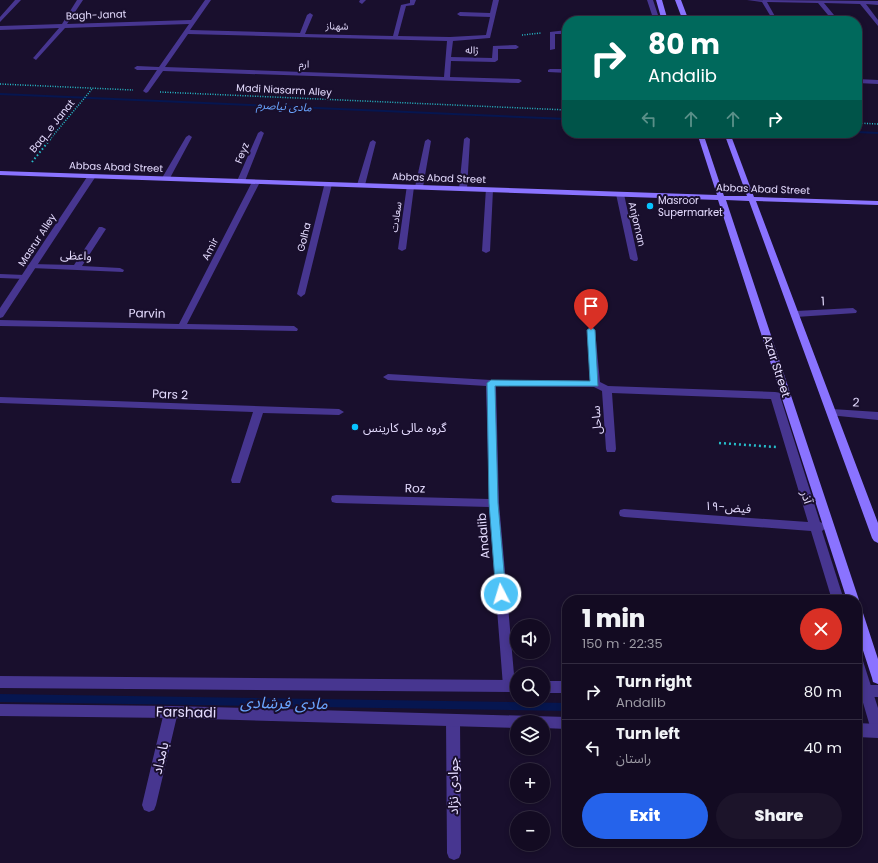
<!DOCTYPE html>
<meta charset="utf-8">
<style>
body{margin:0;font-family:Poppins,"Noto Sans Arabic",sans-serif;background:#1c142a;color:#f1f3f6;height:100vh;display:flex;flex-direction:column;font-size:15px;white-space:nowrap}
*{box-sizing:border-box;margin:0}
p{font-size:13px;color:#9d9ba5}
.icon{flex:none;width:22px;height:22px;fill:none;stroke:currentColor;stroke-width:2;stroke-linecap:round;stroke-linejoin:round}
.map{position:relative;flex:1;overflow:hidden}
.drawer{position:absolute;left:562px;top:595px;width:300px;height:252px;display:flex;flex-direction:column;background:#130b22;border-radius:16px;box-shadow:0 2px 6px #0003,0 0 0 1px #322b40}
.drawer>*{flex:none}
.banner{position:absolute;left:562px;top:16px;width:300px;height:122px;border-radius:16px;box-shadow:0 2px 6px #0003,0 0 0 1px #322b40;background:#00695c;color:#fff;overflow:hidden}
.fabs{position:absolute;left:510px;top:619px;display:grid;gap:8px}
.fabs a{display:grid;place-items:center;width:40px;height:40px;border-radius:50%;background:#130b22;box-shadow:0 2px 6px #0003,0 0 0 1px #322b40;font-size:20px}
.pin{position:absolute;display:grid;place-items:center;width:34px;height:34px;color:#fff;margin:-41px -17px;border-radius:50% 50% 50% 0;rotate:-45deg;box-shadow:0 0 4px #0007}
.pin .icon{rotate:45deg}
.me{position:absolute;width:44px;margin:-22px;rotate:355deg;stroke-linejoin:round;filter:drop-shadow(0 0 3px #0008)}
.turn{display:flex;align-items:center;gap:14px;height:84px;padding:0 20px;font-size:18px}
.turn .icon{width:52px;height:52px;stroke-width:2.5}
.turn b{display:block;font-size:28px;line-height:34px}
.lanes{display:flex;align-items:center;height:38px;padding:0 20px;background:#0003;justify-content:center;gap:20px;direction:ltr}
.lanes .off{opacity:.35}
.round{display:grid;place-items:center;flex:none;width:42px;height:42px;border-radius:21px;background:#1c142a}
.head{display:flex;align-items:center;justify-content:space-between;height:68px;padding:0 20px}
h1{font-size:24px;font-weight:800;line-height:30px}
.primary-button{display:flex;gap:8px;margin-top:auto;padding:8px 20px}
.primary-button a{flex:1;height:46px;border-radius:24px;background:#2563eb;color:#fff;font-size:16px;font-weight:800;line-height:46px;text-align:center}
.primary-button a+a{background:#1c142a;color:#f1f3f6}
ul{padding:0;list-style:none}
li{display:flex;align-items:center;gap:12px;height:56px;padding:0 20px;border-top:1px solid #322b40}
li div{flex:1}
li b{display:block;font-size:15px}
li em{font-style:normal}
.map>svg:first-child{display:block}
</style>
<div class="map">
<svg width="878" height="863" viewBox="0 0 878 863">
<rect width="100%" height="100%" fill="#190f2d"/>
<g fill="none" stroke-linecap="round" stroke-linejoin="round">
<path fill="#061650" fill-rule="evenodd" d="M0 93 567 118V120L0 95Z
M857 131 878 132V134L857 133Z
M0 694 567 703V711L0 702Z"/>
<path stroke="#26bcc9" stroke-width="1.5" stroke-dasharray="1 1.5" stroke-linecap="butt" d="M522 35 541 33
M0 84 133 90
M160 92 567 110
M857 123 878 124
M51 138 92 89"/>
<path stroke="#26bcc9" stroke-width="2" stroke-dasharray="1.5 2.5" stroke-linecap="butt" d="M32 162 52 137"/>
<path stroke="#26bcc9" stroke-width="2.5" stroke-dasharray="2 3" stroke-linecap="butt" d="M719 443 776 447"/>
<path fill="#473690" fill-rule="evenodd" d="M704 17 707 19 706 20 685 21 682 19 685 17Z"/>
<path fill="#473690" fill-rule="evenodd" d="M15 0H21L0 22V17Z
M77 0H83L67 24 191 20 205 0H211L190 30 300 33 307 15 310 13 313 15 305 34 393 36 401 5 410 3V0H416L414 5 406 6 398 36 450 37 486 35 490 17 460 16 457 14 460 12 490 13 493 0H499L490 38 453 41 451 57 492 58 493 46 516 45 519 47 516 49H498V60L495 62 451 61 450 77 519 79 522 81 519 83 163 71 148 92 146 93 143 91 157 70H137L134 68 137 66 159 67 189 24 65 28 36 60 33 58 34 57 59 28 0 30V26L62 24ZM188 34 447 41 444 77 165 67Z
M360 0H366L362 4 359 2Z
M647 0H653L660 21H654Z
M747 0 878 1V5L866 4 878 20V26L860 4 824 3 839 21H833L818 3 767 2 777 20 749 21 748 18 751 16 771 17 762 2Z
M567 30V34H555V49L550 50V32Z
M550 69H567V73L548 72V70Z
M857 79 878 80V84L857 83Z
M261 131 264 133 245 181 238 183 237 181 258 133Z
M189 135 192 137 170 178 163 180 162 178 186 137Z
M467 137 470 139 467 189 463 191 459 189 464 139Z
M428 139 431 141 423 187 419 189 415 187 425 141Z
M373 140 376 142 365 185 358 187 357 185 370 142Z
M253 180 260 182 187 324 294 326 298 329 297 331 0 326V320L179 324Z
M325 182 332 184 305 294 301 297 297 294Z
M407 185 414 187 406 249 402 251 398 249Z
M486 188 493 190 490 251 486 253 482 251Z
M617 192 624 194 638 259 637 261H634L630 259 616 194Z
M99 227H102L106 229 82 266 120 268 124 270 123 272 31 268 27 266 31 264 74 265Z
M0 274 25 275 29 277 25 279 0 278Z
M853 308 857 311 856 313 796 317 792 314 796 311Z
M591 327 595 330 600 382 608 386 775 392 789 394 791 396 789 398 781 399 820 522 825 524 827 527 822 531 844 600H832L811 531 624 517 620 516 619 513 620 510 624 509 808 522 771 399 612 393 616 449 615 452H607L606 449 602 391 594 387 496 386 499 503 515 686 514 690 509 692 504 690 503 686 489 507 336 503 332 502 331 499 332 496 336 495 489 499 486 386 388 380 383 377 388 374 491 380 590 381 587 330Z
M0 397 339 409 344 412 339 415 263 413 241 480 240 483H232L231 480 253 412 0 403Z
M832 409 878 412V420L829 415 827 413Z
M857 655 861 657 863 661 878 708V737L873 735 871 730 857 682Z
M171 706 176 707 178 712 156 805 154 810 149 812 144 810 142 805 164 712 166 707Z
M453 714 458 715 460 720 461 853 459 858 454 860 449 858 447 853 446 720 448 715Z"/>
<path fill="#473690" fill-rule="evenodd" d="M89 174 96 176 3 317 0 318V308Z
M0 676 517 680V692L0 688Z
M543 681H567V693H543Z
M857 685H878V697H857Z
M0 704 171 706 567 717V729L543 728V722H517V728L171 718 0 716Z
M857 723 878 724V738L857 737Z"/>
<path fill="#8a73ff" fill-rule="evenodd" d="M656 0H662L668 21H662Z
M675 0H681L689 21H683Z
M697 133H703L724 196H747L724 133H730L754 197 878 201V205L756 201 878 523V543L874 541 872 538 749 201 726 200 859 600 857 604V600H847L718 200 0 175V171L717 195Z
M857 608 861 609 863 613 878 659V684L873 682 872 678 857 632Z"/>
</g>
<path fill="#4fc3f7" stroke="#337fa1" d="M591 327 595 330 598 386H495L498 503 506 594 505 598H497L496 594 489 503 487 383 491 380 590 381 587 330Z"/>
<g fill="#08c3ff" stroke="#190f2d" stroke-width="1.5">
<circle cx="650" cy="206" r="4"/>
<circle cx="355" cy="427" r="4"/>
</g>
<g text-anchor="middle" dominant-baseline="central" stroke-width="4" stroke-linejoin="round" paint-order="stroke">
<g font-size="10" fill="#e5dcff" stroke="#190f2d">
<text transform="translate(96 15) rotate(-2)">Bagh-Janat</text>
<text transform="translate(337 26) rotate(1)">شهناز</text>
<text transform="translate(472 50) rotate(2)">ژاله</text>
<text transform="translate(304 64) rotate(2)">ارم</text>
<text transform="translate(284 90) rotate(3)">Madi Niasarm Alley</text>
<text transform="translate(52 126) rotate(-51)">Baq_e Janat</text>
<text transform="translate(242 153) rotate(-68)">Feyz</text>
<text transform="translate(116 167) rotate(2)">Abbas Abad Street</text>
<text transform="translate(439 178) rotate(2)">Abbas Abad Street</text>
<text transform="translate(763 189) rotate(2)">Abbas Abad Street</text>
<text transform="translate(396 217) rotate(-82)">سعادت</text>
<text transform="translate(637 224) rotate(77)">Anjoman</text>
<text transform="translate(304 237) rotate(-76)">Golha</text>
<text transform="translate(37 240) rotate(-57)">Masrur Alley</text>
<text transform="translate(210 249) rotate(-63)">Amir</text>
</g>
<g font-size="10" fill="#e5dcff" stroke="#190f2d" text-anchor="start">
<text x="658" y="200">Masroor<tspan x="658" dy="12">Supermarket</tspan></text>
</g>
<g font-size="11" font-style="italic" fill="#6aa5ff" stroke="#190f2d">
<text transform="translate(284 106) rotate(3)">مادی نیاصرم</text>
</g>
<g font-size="12" fill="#e5dcff" stroke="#190f2d">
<text transform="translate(76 255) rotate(3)">واعظی</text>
<text transform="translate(823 301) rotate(-3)">1</text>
<text transform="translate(147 313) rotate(1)">Parvin</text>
<text transform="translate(777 366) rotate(72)">Azar Street</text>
<text transform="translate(170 394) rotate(2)">Pars 2</text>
<text transform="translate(856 402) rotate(4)">2</text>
<text transform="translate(596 420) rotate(-94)">ساحل</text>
<text transform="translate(415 488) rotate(1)">Roz</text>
<text transform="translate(807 497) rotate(73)">آذر</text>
<text transform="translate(728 507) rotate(4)">۱۹-فیض</text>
<text transform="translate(483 536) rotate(-95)">Andalib</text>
</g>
<g font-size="12" fill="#e5dcff" stroke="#190f2d" text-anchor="start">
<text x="363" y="427">گروه مالی کارینس</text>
</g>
<g font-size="14" fill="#e5dcff" stroke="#190f2d">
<text transform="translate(186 712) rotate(1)">Farshadi</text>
<text transform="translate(160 758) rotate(-77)">بامداد</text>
<text transform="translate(453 786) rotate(-90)">جوادی نژاد</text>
</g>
<g font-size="16" font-style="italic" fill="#6aa5ff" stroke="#190f2d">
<text transform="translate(284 703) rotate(1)">مادی فرشادی</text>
</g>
</g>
</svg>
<div class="fabs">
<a><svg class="icon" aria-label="sound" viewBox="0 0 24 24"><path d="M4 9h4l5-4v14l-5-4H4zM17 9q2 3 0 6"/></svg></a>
<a><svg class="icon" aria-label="search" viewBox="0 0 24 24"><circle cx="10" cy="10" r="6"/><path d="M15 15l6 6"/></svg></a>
<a><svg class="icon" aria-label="layers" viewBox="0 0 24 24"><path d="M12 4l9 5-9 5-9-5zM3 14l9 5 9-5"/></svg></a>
<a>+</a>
<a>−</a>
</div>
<div class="pin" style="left:591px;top:330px;background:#d93025"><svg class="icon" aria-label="arrive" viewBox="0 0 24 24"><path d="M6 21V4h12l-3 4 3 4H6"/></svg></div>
<svg class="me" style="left:501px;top:594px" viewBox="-20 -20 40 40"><circle r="17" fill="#4fc3f7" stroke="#fff" stroke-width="3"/><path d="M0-11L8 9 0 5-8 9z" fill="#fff"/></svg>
<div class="banner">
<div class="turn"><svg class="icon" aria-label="right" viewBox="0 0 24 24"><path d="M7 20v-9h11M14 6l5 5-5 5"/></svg><div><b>80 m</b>Andalib</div></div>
<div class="lanes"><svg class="icon off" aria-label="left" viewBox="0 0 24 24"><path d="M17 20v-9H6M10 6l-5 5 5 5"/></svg><svg class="icon off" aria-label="ahead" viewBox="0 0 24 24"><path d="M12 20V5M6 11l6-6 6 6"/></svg><svg class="icon off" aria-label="ahead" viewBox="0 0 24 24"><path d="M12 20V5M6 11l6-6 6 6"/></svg><svg class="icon" aria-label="right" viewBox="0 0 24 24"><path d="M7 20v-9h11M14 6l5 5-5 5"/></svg></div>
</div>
<section class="drawer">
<div class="head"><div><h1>1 min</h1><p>150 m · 22:35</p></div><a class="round" style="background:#d93025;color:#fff"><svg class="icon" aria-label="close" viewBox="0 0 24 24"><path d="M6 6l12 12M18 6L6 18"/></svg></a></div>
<ul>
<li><svg class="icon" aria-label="right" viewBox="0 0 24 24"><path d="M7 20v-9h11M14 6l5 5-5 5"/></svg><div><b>Turn right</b><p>Andalib</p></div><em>80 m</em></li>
<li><svg class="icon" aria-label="left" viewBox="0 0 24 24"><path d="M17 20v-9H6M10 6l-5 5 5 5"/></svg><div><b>Turn left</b><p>راستان</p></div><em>40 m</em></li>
</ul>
<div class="primary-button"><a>Exit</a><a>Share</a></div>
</section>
</div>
